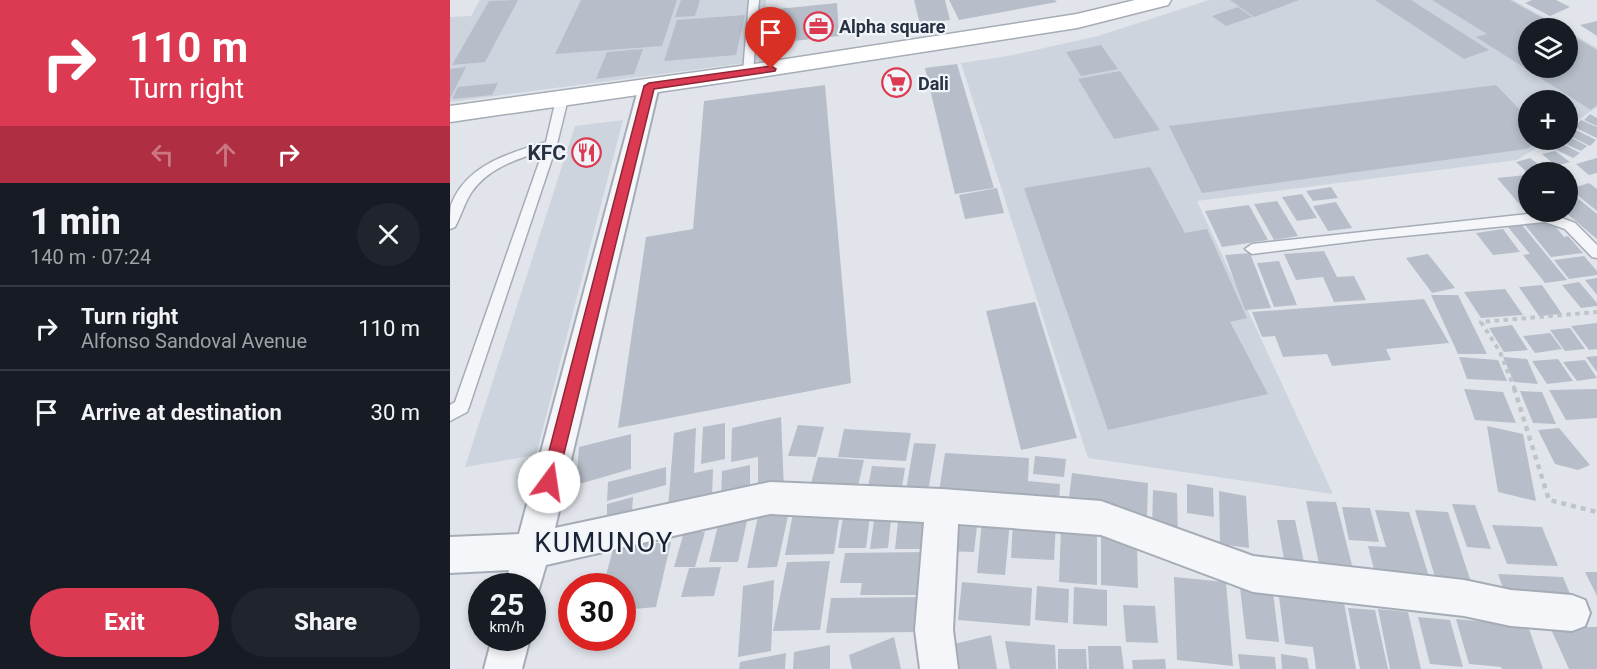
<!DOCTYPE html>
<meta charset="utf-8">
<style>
body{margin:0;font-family:Roboto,sans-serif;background:#20242c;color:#f1f3f6;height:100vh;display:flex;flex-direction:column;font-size:22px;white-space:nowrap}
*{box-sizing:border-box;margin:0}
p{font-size:20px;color:#9ea1a6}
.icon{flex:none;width:33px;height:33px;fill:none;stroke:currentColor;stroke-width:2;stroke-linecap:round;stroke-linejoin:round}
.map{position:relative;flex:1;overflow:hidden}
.details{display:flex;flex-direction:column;background:#171b24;width:450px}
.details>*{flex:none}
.guide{background:#dc3a52;color:#fff;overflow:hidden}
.fabs{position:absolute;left:1068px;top:18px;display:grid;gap:12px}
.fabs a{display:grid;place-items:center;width:60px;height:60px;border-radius:50%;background:#171b24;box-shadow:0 3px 9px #0003;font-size:30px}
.speed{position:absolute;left:18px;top:573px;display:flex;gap:12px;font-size:30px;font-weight:700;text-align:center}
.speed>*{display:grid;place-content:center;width:78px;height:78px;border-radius:50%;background:#171b24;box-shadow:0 3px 9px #0003;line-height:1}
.speed small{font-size:15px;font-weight:400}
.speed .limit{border:9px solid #d22;background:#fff;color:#111}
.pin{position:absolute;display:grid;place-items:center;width:51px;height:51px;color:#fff;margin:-62px -26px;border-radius:50% 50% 50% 0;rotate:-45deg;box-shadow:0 0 6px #0007}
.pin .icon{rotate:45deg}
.me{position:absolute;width:66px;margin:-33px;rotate:14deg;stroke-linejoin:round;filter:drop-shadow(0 0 4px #0008)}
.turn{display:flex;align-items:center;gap:21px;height:126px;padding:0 30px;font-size:27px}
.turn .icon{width:78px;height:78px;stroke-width:2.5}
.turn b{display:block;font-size:42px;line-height:51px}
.lanes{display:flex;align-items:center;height:57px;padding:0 30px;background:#0003;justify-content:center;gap:30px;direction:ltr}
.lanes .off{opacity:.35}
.round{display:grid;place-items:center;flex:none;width:63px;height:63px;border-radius:32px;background:#20242c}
.overview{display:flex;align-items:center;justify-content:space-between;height:102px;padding:0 30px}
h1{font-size:36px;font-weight:800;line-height:45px}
.action{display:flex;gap:12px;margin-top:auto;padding:12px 30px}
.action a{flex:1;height:69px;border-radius:36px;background:#dc3a52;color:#fff;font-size:24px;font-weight:800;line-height:69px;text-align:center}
.action a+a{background:#20242c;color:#f1f3f6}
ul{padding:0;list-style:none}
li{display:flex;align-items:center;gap:18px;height:84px;padding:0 30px;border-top:2px solid #363941}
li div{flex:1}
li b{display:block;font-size:22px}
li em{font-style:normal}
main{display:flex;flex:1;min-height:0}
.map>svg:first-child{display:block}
</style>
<main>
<section class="details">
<div class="guide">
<div class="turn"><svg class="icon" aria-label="right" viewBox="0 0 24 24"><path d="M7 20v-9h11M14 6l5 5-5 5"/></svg><div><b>110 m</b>Turn right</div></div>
<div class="lanes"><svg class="icon off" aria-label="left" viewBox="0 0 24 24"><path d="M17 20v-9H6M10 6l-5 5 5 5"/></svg><svg class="icon off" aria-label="ahead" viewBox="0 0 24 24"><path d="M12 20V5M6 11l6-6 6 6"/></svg><svg class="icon" aria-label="right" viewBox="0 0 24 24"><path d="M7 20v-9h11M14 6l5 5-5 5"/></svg></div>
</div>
<div class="overview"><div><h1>1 min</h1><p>140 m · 07:24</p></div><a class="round"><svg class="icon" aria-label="close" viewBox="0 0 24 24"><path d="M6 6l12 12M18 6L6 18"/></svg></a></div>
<ul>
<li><svg class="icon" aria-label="right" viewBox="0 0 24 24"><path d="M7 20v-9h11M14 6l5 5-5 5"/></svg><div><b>Turn right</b><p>Alfonso Sandoval Avenue</p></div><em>110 m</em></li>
<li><svg class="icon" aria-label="arrive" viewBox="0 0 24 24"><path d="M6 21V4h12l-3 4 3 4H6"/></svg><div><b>Arrive at destination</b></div><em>30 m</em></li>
</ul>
<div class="action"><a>Exit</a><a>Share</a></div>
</section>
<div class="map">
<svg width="1147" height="669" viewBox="0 0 1147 669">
<rect width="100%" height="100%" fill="#e1e5eb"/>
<path fill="#ced4dd" d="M30 0H316L311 61 0 102V17L21 16Z
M759 0H1063L1113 28H1078V68H1118V31L1147 48V107L1118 127V100H1078V140H1098L1067 160 747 201 883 494 638 458 511 63 558 56 648 36Z
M173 120 86 455 15 467 125 126Z"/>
<path fill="#b7bec9" d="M68 0 35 62 2 65 39 1Z
M131 0H227L212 46 105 54Z
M231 0H250L245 16 225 17Z
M464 0H495L500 20 470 24Z
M499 0H605L607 2 509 20Z
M780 0H849L804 17Z
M925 0H961L1039 50 1014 59Z
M982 0H1060L1110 28H1078V68H1118V33L1147 50V105L1141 110 1026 37 1037 34Z
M1082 0H1106L1120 7 1100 16 1075 3Z
M387 3 389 36 317 44 318 10Z
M788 7 802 17 776 26 762 16Z
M295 15 286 55 214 61 227 20Z
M1147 21V36L1130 25Z
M651 45 668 69 631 76 616 52Z
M193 49 184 74 146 79 157 52Z
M507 64 544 188 505 194 475 68Z
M16 67 0 99V69Z
M670 71 710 130 664 139 628 79Z
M48 83 42 95 2 99 8 87Z
M375 85 401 383 168 428 196 237 243 229 254 101Z
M1046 85 1078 118V140H1092L1076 149 752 193 719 126Z
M1140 114 1147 118V126L1134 120Z
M1131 120 1147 127V138L1124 127Z
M1126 130 1146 140 1140 146 1120 136Z
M1118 136 1137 146 1131 151 1107 140H1118Z
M1111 143 1130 153 1123 158 1105 149Z
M1105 151 1120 162 1106 166 1092 154Z
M1080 158 1093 168 1078 173 1066 162Z
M1147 158V173L1139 175 1126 164Z
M700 167 735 233 757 229 797 318 780 322 818 394 658 430 574 188Z
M1076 175 1078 178V213H1077L1047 178Z
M1139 183 1147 189V211L1120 189Z
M881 187 888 198 863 201 856 191Z
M547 188 554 213 515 219 509 195Z
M852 194 867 218 847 221 832 197Z
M1125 196 1147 214V239L1115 212H1118V198Z
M827 201 848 236 824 240 804 204Z
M886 202 902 228 878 231 863 206Z
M799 205 818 240 772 247 755 211Z
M1101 221 1114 237 1118 236 1133 253 1101 257 1075 225Z
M1072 225 1117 280 1095 283 1073 255 1080 254 1058 227Z
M1053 229 1070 252 1043 255 1026 233Z
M874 251 887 277 904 276 916 300 884 302 873 277 846 280 834 254Z
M800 253 821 308 795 310 775 255Z
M978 254 1005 288 982 293 956 258Z
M1134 256 1147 271V275L1119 279 1104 260Z
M829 261 847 305 824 307 807 263Z
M1147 278V295L1135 280Z
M1129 282 1147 303V306L1131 308 1112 285Z
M1092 285 1112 314 1089 316 1069 287Z
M1055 289 1073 315 1031 318 1014 292Z
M981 295H1008L1037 354H1008Z
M974 299 999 343 936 349 941 360 882 366 877 354 833 357 825 336 812 337 802 312Z
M585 302 627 438 571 450 536 311Z
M1147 323V349L1139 350 1121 326Z
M1062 325 1078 350 1054 352 1039 328Z
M1120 328 1135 349 1115 351 1100 330Z
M1100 333 1112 349 1085 353 1073 336Z
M1147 356V372L1136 357Z
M1009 357 1048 360 1057 381 1017 379Z
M1053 357 1077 359 1088 384 1064 382Z
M1108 359 1123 381 1097 384 1082 361Z
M1135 360 1147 378 1127 381 1113 362Z
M1014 389 1053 392 1066 423 1025 420Z
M1147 389V418L1116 420 1099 390Z
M1070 391 1092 392 1106 424 1083 423Z
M331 417 334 489 308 494V457L281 462 282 428Z
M275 423V459L251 464 253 427Z
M348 425 374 427 366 457 338 456Z
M1037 426 1073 434 1086 501 1048 492Z
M246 428 244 473 263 469 262 498 218 508 224 433Z
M1109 428 1140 465 1128 470 1105 464 1088 430Z
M394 429 461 433 456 461 388 457Z
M181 434V469L126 485 129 447Z
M464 443 486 444 478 492 456 490Z
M495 453 579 458 578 481 610 484 609 505 488 498Z
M585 456 616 459 614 477 583 474Z
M368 457 414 460 407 490 360 487Z
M300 465V492L271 499 272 471Z
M422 466 455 468 451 494 417 492Z
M216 467V485L157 501 158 482Z
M622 473 698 483 697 517 618 506Z
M737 484 763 488 764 517 737 513Z
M703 490 727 493 728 535 702 531Z
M769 491 796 496 799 548 770 544Z
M183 497 182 513 157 520V504Z
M856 501 886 502 902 565 869 564Z
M1002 504 1025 505 1041 549 1017 547Z
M892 507 920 508 929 542 899 540Z
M925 510 959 512 980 580 926 577 918 546 936 547Z
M965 510 998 512 1023 588 988 587Z
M449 512H486L484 549H445Z
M343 513H390L384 554 335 555Z
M308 516H338L327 567 297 568Z
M420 516 416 548H388L393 517Z
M424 520H441L438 548 420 549Z
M532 520 560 522 555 575 527 573Z
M563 520 606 523 604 560 561 558Z
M827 520H845L856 571 836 570Z
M269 521H297L288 562H259Z
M498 523 527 526 524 552 494 551Z
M1042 525 1092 527 1108 566 1057 564Z
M611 527 647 529V585L609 582Z
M234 532H255L245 567H224Z
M651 536 687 539 688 588 651 585Z
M221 542 206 607 172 610V586H153L164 546Z
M478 552 475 595H410L412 583H390L395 553Z
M380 561 370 630 323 631 337 562Z
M271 567 264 596 231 597 239 568Z
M1135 572H1147V596Z
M1048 574 1113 577 1125 606 1058 602Z
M724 577 776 582 783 666 727 660Z
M324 580 321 651 288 657 293 586Z
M512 582 582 588 580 626 508 620Z
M587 586 619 589 618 623 585 620Z
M624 587 657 590V626L623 624Z
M790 588 823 592 829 642 796 639Z
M475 597 472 632 376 633 381 598Z
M829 597 894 603 906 669H866L863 647 835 644Z
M673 605 705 606 708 643 676 642Z
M898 608 925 610 938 669H910Z
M928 609 958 612 971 669H940Z
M968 617 1000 620 1013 667 980 664Z
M1006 619 1078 626 1093 669H1052L1051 667 1019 664Z
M1100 627H1147V669H1119Z
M541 635 547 669H504L500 645Z
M444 637 451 669H402L399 655Z
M555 641 605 645 606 669H560Z
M380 645V669H343L344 652Z
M638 646H671L674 669H639Z
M608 649H636L637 669H608Z
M336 653 335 669H289L290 662Z
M788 654 825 657 826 669H790Z
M831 654 857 658 859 669H832Z
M715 659 716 669H683L682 660Z"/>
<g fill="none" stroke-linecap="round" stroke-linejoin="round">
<defs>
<path id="service" d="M299 0H309L303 72 298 75 293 72Z
M112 96 118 99 107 144 19 407 17 412 0 421V405L5 402 93 151C66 159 37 169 21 193 14 204 11 216 5 227L0 229C0 222 0 212 1 205 16 165 59 153 96 142L106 99Z
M1096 212 1125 223 1147 245V258L1142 257 1115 229 1095 222 923 239 802 254 795 249 802 244Z"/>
<path id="minor" d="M199 80 206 81 209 86 105 528 320 482 492 489 651 501 803 556 1014 580 1061 590 1122 595 1135 600 1140 613 1135 626 1122 631 1061 626 1014 616 803 592 651 535 508 524 503 630 508 669H470L465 630 474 522 320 514 96 565 86 599 82 600V586H55L59 570 0 573V537L69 534 189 86 192 81Z
M42 638H80L72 669H34Z"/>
<path id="secondary" d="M685 0H721L718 5 627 28 298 79 0 122V106L298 65 627 14Z"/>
</defs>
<use href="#service" stroke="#a5acb6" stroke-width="3"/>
<use href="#minor" stroke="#a5acb6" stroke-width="4"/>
<use href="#secondary" stroke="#a5acb6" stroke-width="3"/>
<path stroke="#bfc3ca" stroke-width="4" stroke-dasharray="4.5 4.5" stroke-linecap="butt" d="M1065 390 1050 352 1031 322 1147 312"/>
<path stroke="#bfc3ca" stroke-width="4.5" stroke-dasharray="5 5" stroke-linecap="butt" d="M1064 388 1099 500 1147 512"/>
<use href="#service" fill="#f4f6f9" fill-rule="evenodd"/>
<use href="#minor" fill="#f4f6f9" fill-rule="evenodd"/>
<use href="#secondary" fill="#fff" fill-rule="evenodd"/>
</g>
<path fill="#dc3a52" stroke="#8f2635" stroke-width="1.5" d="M321 66 326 69 325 71 204 89 107 482 105 487 99 489 94 487 91 482 194 86 199 83Z"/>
<defs>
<symbol id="office-ring" viewBox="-11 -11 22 22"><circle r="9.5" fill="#f1f4f8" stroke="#dc3a52" stroke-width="1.5"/><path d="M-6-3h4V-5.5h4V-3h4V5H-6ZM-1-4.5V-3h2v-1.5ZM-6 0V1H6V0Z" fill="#dc3a52"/></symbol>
<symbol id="supermarket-ring" viewBox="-11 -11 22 22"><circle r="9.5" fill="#f1f4f8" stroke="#dc3a52" stroke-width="1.5"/><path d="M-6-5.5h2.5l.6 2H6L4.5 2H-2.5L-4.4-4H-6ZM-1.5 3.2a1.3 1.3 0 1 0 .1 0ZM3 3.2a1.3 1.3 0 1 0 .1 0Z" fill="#dc3a52"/></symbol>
<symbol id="restaurant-ring" viewBox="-11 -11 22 22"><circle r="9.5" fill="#f1f4f8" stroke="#dc3a52" stroke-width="1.5"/><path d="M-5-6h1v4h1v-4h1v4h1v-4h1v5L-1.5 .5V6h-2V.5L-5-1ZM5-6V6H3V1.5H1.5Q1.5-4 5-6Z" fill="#dc3a52"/></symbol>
</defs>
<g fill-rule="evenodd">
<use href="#office-ring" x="352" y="10" width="33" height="33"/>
<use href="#supermarket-ring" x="430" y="66" width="33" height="33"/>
<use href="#restaurant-ring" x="120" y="136" width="33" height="33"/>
</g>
<g text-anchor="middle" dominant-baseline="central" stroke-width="4.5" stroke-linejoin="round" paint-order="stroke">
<g font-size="18" font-weight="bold" fill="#273244" stroke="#f1f4f8" text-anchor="start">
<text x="389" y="26">Alpha square</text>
<text x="468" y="83">Dali</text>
</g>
<g font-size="21" font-weight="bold" fill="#273244" stroke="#f1f4f8" text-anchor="end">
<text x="116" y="153">KFC</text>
</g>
<g font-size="27" letter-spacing="1.5" fill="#192335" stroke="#f1f4f8">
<text x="154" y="543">KUMUNOY</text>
</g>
</g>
</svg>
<div class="fabs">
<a><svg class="icon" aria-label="layers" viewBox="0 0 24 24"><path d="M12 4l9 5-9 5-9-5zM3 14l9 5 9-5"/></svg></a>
<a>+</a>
<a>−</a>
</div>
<div class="speed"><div>25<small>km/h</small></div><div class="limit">30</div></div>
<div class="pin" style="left:321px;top:69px;background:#d93025"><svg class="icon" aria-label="arrive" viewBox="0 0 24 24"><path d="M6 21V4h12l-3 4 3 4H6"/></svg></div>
<svg class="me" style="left:99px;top:482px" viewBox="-20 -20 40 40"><circle r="19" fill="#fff"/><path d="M0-13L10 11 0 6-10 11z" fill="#dc3a52"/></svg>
</div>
</main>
